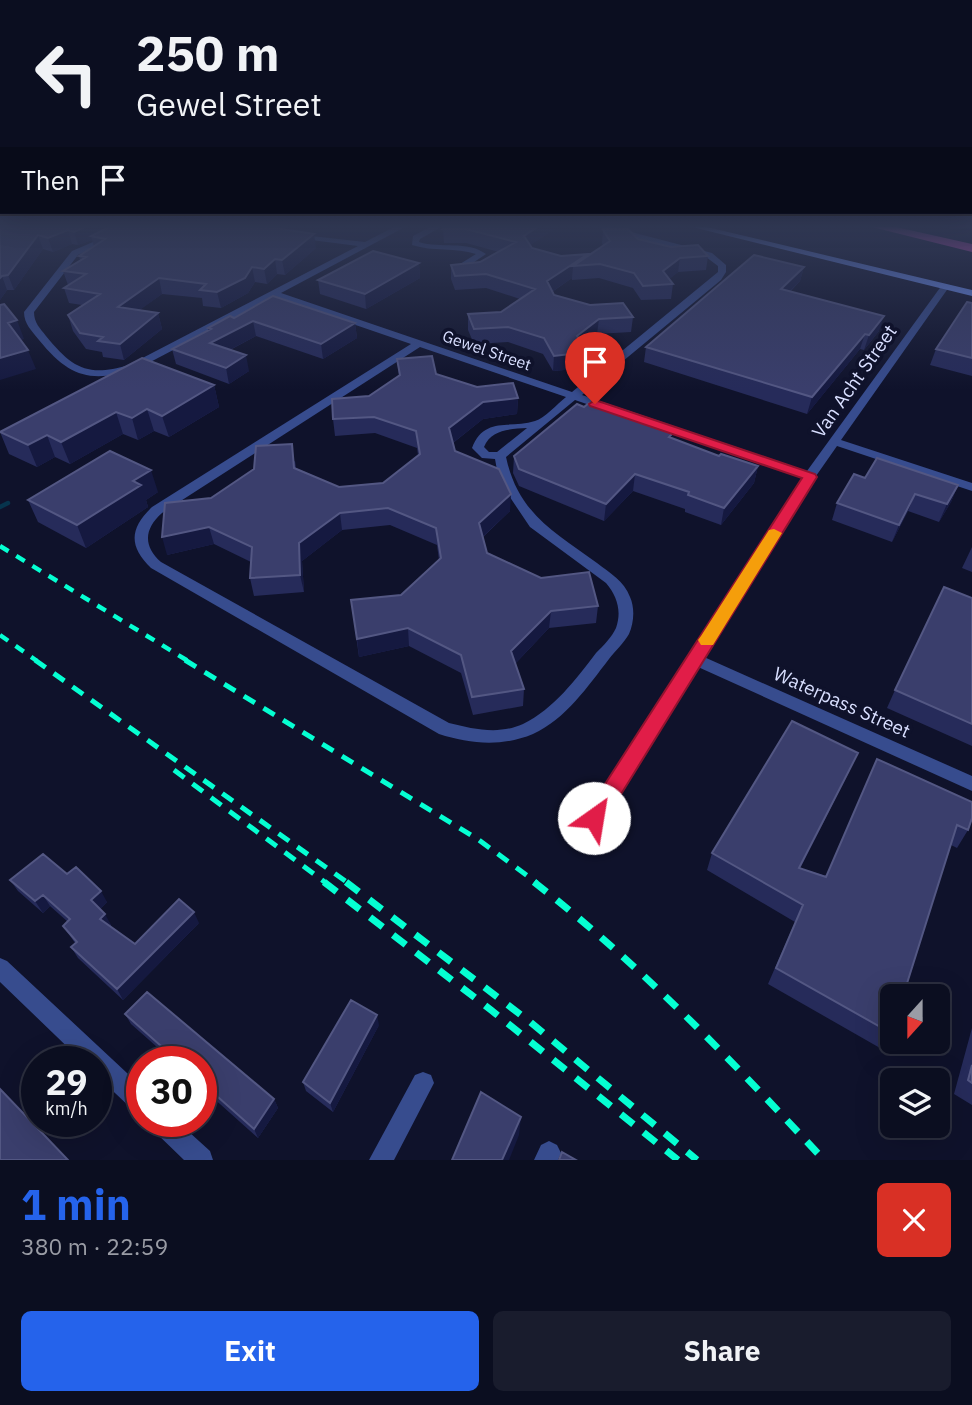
<!DOCTYPE html>
<meta charset="utf-8">
<style>
body{margin:0;font-family:"IBM Plex Sans",sans-serif;background:#191c2d;color:#f1f3f6;height:100vh;display:flex;flex-direction:column;font-size:26px;white-space:nowrap}
*{box-sizing:border-box;margin:0}
p{font-size:23px;color:#9a9ca5}
.icon{flex:none;width:38px;height:38px;fill:none;stroke:currentColor;stroke-width:2;stroke-linecap:round;stroke-linejoin:round}
.map{position:relative;height:1160px;overflow:hidden}
.details{display:flex;flex-direction:column;background:#0b0e20;flex:1}
.details>*{flex:none}
.hud{position:absolute;left:0px;top:0px;width:973px;height:214px;box-shadow:0 7px 28px #0002,0 0 0 2px #2b2e3e;background:#0b0e20;color:#f1f3f6;overflow:hidden}
.needle{width:46px;rotate:201deg}
.tools{position:absolute;left:880px;top:984px;display:grid;gap:14px}
.tools a{display:grid;place-items:center;width:70px;height:70px;border-radius:10px;background:#0b0e20;box-shadow:0 7px 28px #0002,0 0 0 2px #2b2e3e;font-size:35px}
.speed{position:absolute;left:21px;top:1046px;display:flex;gap:14px;font-size:35px;font-weight:700;text-align:center}
.speed>*{display:grid;place-content:center;width:91px;height:91px;border-radius:50%;background:#0b0e20;box-shadow:0 7px 28px #0002,0 0 0 2px #2b2e3e;line-height:1}
.speed small{font-size:18px;font-weight:400}
.speed .limit{border:10px solid #d22;background:#fff;color:#111}
.pin{position:absolute;display:grid;place-items:center;width:60px;height:60px;color:#fff;margin:-72px -30px;border-radius:50% 50% 50% 0;rotate:-45deg;box-shadow:0 0 7px #0007}
.pin .icon{rotate:45deg}
.me{position:absolute;width:77px;margin:-38px;rotate:32deg;stroke-linejoin:round;filter:drop-shadow(0 0 5px #0008)}
.turn{display:flex;align-items:center;gap:24px;height:147px;padding:0 21px;font-size:32px}
.turn .icon{width:91px;height:91px;stroke-width:2.5}
.turn b{display:block;font-size:49px;line-height:60px}
.then{display:flex;align-items:center;height:66px;padding:0 21px;background:#0003;gap:14px;font-size:26px}
.round{display:grid;place-items:center;flex:none;width:74px;height:74px;border-radius:10px;background:#191c2d}
.overview{display:flex;align-items:center;justify-content:space-between;height:119px;padding:0 21px}
h1{font-size:42px;font-weight:700;line-height:52px;color:#2563eb}
.action{display:flex;gap:14px;margin-top:auto;padding:14px 21px}
.action a{flex:1;height:80px;border-radius:10px;background:#2563eb;color:#fff;font-size:28px;font-weight:700;line-height:80px;text-align:center}
.action a+a{background:#191c2d;color:#f1f3f6}
.map>svg:first-child{display:block}
</style>
<div class="map">
<svg width="972" height="1160" viewBox="0 0 972 1160">
<rect width="100%" height="100%" fill="#0f122b"/>
<g fill="none" stroke-linecap="round" stroke-linejoin="round">
<path stroke="#07344d" stroke-width="4.5" d="M0 507 8 503"/>
<path fill="#374c8e" fill-rule="evenodd" d="M128 227H139L78 255 34 312C34 323 40 328 46 336 73 369 88 377 129 365L358 246 296 238H293V234L365 242 394 227H405L281 293 572 392 718 272V266L706 257 597 227H612L712 253 726 265V272L721 280 582 395 807 471 942 285H948L949 287 841 440 972 483V491L837 446 816 476 704 657 972 776V791L698 667 600 824 594 826 588 824 585 818 588 812 803 478 575 400 506 457C518 513 554 532 597 563 610 573 624 581 630 597 635 608 634 623 629 634 624 643 615 651 609 659 588 686 566 719 533 734 502 747 470 744 439 734L151 568C128 546 130 528 152 507L411 344 274 297 137 369C91 383 70 378 39 340 32 331 24 324 24 312L72 251ZM420 347 566 397C557 404 545 418 535 421 510 429 484 416 472 448L482 458 495 459 499 481 530 527 606 583C617 596 622 611 616 628 612 637 603 646 596 653 576 679 554 709 523 724 499 735 473 729 449 723L161 562C143 546 144 529 162 513ZM527 428 497 452H489L484 447C491 429 511 429 527 428Z
M430 227H441L420 239 419 242C441 249 467 240 486 254L458 273H452V269L476 254C456 247 433 252 412 245L413 236Z
M0 958 7 961 142 1087V1114L134 1111 96 1075V1062H83L0 982Z
M423 1072 431 1075 434 1083 394 1160H369L415 1075Z
M149 1122H178L210 1151 213 1160H184L153 1130Z
M549 1141 557 1145 561 1153 558 1160H534L541 1145Z"/>
<path fill="#7095ff" fill-rule="evenodd" d="M692 227H707L972 290V296Z"/>
<path fill="#ff54d6" fill-rule="evenodd" d="M872 227H896L972 244V252Z"/>
<path stroke="#05ffd2" stroke-width="4.5" stroke-dasharray="10 9" stroke-linecap="butt" d="M0 546 188 661
M0 635 37 661"/>
<path stroke="#05ffd2" stroke-width="5" stroke-dasharray="13 10" stroke-linecap="butt" d="M35 660 348 883
M185 660 479 840 537 883
M174 770 326 883"/>
<path stroke="#05ffd2" stroke-width="7" stroke-dasharray="16 13" stroke-linecap="butt" d="M324 882 491 1010 678 1160
M346 882 529 1021 697 1160
M534 882C641 965 732 1061 824 1160"/>
</g>
<path fill="#262b5a" d="M0 227H269L316 248 285 275 277 274 267 284 255 282 248 293 221 308 203 306 202 298 162 294 139 310 158 313 162 329 124 360 103 357 102 352 86 349 73 331 68 315 82 305 69 303 64 288 68 285 63 271 80 260 79 256 94 246 92 240 78 245 72 244 53 252 43 249 14 290H7L0 300Z
M558 227 530 245 532 248 561 256H588L603 246 602 243 603 230 708 256 706 270 678 272 669 279 673 284 671 299 641 300 633 288 599 278 572 280V278L552 292 554 295 633 317 631 332 597 334 584 345 587 368 553 371 543 354 508 342 474 344 468 330V314L501 312 520 299 486 288 455 290 451 279V265L480 262 499 252 466 243H444L443 229Z
M419 263 420 278 366 309 320 294 318 280Z
M804 267 800 281 790 292 879 331 864 350 860 349 807 414 644 362 646 347Z
M972 303V376L930 365 936 349Z
M234 318 355 323 357 338 323 359 256 336 230 350 249 371 229 384 176 364 172 349 208 330V328Z
M397 359 436 374 477 387 518 398 517 414 483 419 453 443 455 451 510 511 483 537 487 553 598 606 596 623 549 628 515 664 524 689 523 706 473 715 461 673 409 646 359 657 351 600 401 595 439 560 437 545 390 525 342 530 302 561 304 592 254 596 250 578 251 562 214 544 167 555 211 498 295 461 296 468 339 487 383 483 418 455 417 448 375 433 335 436 333 419 399 376Z
M214 385 219 407 169 437 154 431 138 440 123 434 70 464 55 457 37 467 9 454 0 432Z
M672 439 719 456 758 466 754 483 721 525 685 512V509L633 491 604 521 519 486 513 473 514 456Z
M958 485 951 502 939 522 908 511 892 542 832 520 837 503Z
M158 492 146 500 148 507 86 548 38 522 28 500Z
M972 547V572L962 568Z
M972 598V746L887 708 895 690Z
M877 759 968 830 957 848 951 845 891 1033 880 1048 768 984 795 922 707 870 712 853 850 770 800 868 826 876Z
M67 874 107 902 100 909 111 925 110 927 135 944 199 923 123 1000 78 958 71 947 75 943 63 926 68 922 50 906 43 913 18 891 10 880Z
M125 1014 274 1099 278 1108 258 1138 201 1087V1062H174L131 1024Z
M379 1025 333 1112 306 1091 303 1082Z
M972 1028V1105L954 1094Z"/>
<path fill="#151940" d="M85 227H120L91 236 92 240 78 245 74 232Z
M537 227H558L524 249V236Z
M68 230 72 244 53 252 48 238Z
M314 234 316 248 285 275 282 260Z
M38 235 43 249 14 290 8 275Z
M588 254 587 265 573 266 572 278 547 295V281Z
M680 258 678 272 661 286 663 271Z
M275 259 277 274 267 284 264 269Z
M419 263 420 278 366 309 365 294Z
M252 267 255 282 248 293 221 308 217 292Z
M804 267 800 281 777 304 781 289Z
M2 276 7 290 0 300V278Z
M159 278 162 294 122 323 118 307Z
M158 313 162 329 124 360 120 344Z
M884 316 879 331 864 350 869 335Z
M599 319 597 334 576 351 577 336Z
M17 320 24 339 15 342 8 323Z
M253 321 256 336 214 358 210 343Z
M355 323 357 338 323 359 321 344Z
M865 334 860 349 807 414 812 397Z
M28 350 36 369 0 380V358Z
M588 352 587 368 553 371 554 356Z
M246 355 249 371 229 384 226 368Z
M214 385 219 407 169 437 162 416Z
M518 398 517 414 483 419 450 445 449 428 483 402Z
M147 409 154 431 138 440 132 418Z
M116 412 123 434 70 464 61 442Z
M47 435 55 457 37 467 28 445Z
M758 466 754 483 721 525 724 508Z
M151 470 158 492 146 500 148 507 86 548 77 525 133 481Z
M635 474 633 491 604 521 606 504Z
M958 485 951 502 939 522 947 504Z
M511 494 510 511 479 540V523Z
M915 494 908 511 892 542 899 525Z
M340 513 342 530 302 561 304 592 300 575 299 543Z
M209 527 214 544 167 555 162 537Z
M551 611 549 628 510 669 511 651Z
M408 628 409 646 359 657 357 639Z
M858 753 850 770 792 885 799 868Z
M101 891 107 902 98 911 91 900Z
M43 895 50 906 43 913 35 901Z
M194 912 199 923 123 1000 117 989Z
M105 914 111 925 106 930 100 919Z
M377 1015 379 1025 333 1112 330 1103Z
M274 1099 278 1108 258 1138 254 1129Z
M521 1117 519 1135 509 1160H502Z"/>
<path fill="#3a3e6c" stroke="#535783" stroke-width="2" d="M0 227H85L74 232 68 230 48 238 38 235 8 275 2 276 0 278Z
M109 227H269L314 234 282 260 275 259 264 269 252 267 245 278 217 292 200 290 206 284 159 278 118 307 158 313 120 344 98 341 103 337 80 333 68 315 100 294 64 288 86 274 63 271 86 257 79 256 105 239 91 236Z
M446 227H537L524 236 532 248 561 256 588 254 547 281 554 295 590 305 623 303 633 317 599 319 577 336 588 352 554 356 544 338 508 327 474 329 468 314 501 312 535 289 486 274 455 276 451 265 480 262 516 242 466 229H443Z
M628 229 638 239 671 247 698 245 708 256 680 258 663 271 673 284 643 286 634 273 600 264 573 266 610 241 603 230Z
M373 251 419 263 365 294 318 280Z
M754 255 804 267 781 289 884 316 869 335 865 334 812 397 646 347Z
M273 296 355 323 321 344 253 321 210 343 246 355 226 368 172 349 211 329 208 328 230 316 234 318Z
M967 302 972 303V358L936 349Z
M4 304 17 320 8 323 28 350 0 358V305Z
M432 356 436 374 477 387 513 383 518 398 483 402 449 428 455 451 499 469 511 494 479 523 487 553 541 578 589 572 598 606 551 611 511 651 524 689 472 697 461 655 408 628 357 639 351 600 401 595 441 558 436 528 388 508 340 513 299 543 300 575 250 578 252 547 209 527 162 537 165 503 211 498 254 469 256 446 292 444 294 468 339 487 383 483 420 454 416 431 374 417 333 419 332 399 369 396 400 375 397 359Z
M142 358 214 385 162 416 147 409 132 418 116 412 61 442 47 435 28 445 0 432Z
M589 403 673 433 669 437 719 456 721 454 758 466 724 508 688 495 689 492 635 474 606 504 519 469 514 456 577 404 584 407Z
M110 451 151 470 133 481 141 485 77 525 28 500Z
M877 458 958 485 947 504 915 494 899 525 837 503 854 474 865 478Z
M944 587 972 598V724L895 690Z
M792 721 858 753 799 868 826 877 877 759 972 802V818L968 830 957 825 903 996H892V1029L891 1033 776 968 803 905 712 853Z
M43 854 67 874 76 867 101 891 91 900 105 914 100 919 135 944 179 899 194 912 117 989 71 947 77 942 63 926 70 919 43 895 35 901 10 880Z
M147 992 274 1099 254 1129 201 1082V1062H179L125 1014Z
M351 1000 377 1015 330 1103 303 1082Z
M972 1065V1083L968 1080Z
M0 1089 68 1160H0Z
M481 1092 521 1117 502 1160H452Z
M562 1152 576 1160H559Z"/>
<linearGradient id="sky" x2="0" y2="1"><stop stop-color="#080a18"/><stop offset="0.58" stop-color="#313955"/><stop offset="1" stop-color="#313955" stop-opacity="0"/></linearGradient>
<rect width="972" height="390" fill="url(#sky)"/>
<path fill="#e11d48" stroke="#92132f" stroke-width="2" d="M595 400 815 474 817 477 602 825 594 827 587 825 584 818 587 812 802 478 590 406 589 404Z"/>
<path fill="#f59e0b" d="M774 529 782 533 713 645H701L698 640 701 636 769 530Z"/>
<g text-anchor="middle" dominant-baseline="central" stroke-width="7" stroke-linejoin="round" paint-order="stroke">
<g font-size="16" fill="#d9dfff" stroke="#0f122b">
<text transform="translate(487 350) rotate(19)">Gewel Street</text>
</g>
<g font-size="19" fill="#d9dfff" stroke="#0f122b">
<text transform="translate(854 381) rotate(-55)">Van Acht Street</text>
<text transform="translate(842 702) rotate(24)">Waterpass Street</text>
</g>
</g>
</svg>
<div class="tools">
<a><svg class="needle" viewBox="-14 -14 28 28"><path d="M0-13l5 13h-10z" fill="#e53935"/><path d="M0 13l5-13h-10z" fill="#9a9ca5"/></svg></a>
<a><svg class="icon" aria-label="layers" viewBox="0 0 24 24"><path d="M12 4l9 5-9 5-9-5zM3 14l9 5 9-5"/></svg></a>
</div>
<div class="speed"><div>29<small>km/h</small></div><div class="limit">30</div></div>
<div class="pin" style="left:595px;top:404px;background:#d93025"><svg class="icon" aria-label="arrive" viewBox="0 0 24 24"><path d="M6 21V4h12l-3 4 3 4H6"/></svg></div>
<svg class="me" style="left:594px;top:818px" viewBox="-20 -20 40 40"><circle r="19" fill="#fff"/><path d="M0-13L10 11 0 6-10 11z" fill="#e11d48"/></svg>
<div class="hud">
<div class="turn"><svg class="icon" aria-label="left" viewBox="0 0 24 24"><path d="M17 20v-9H6M10 6l-5 5 5 5"/></svg><div><b>250 m</b>Gewel Street</div></div>
<div class="then">Then<svg class="icon" aria-label="arrive" viewBox="0 0 24 24"><path d="M6 21V4h12l-3 4 3 4H6"/></svg></div>
</div>
</div>
<section class="details">
<div class="overview"><div><h1>1 min</h1><p>380 m · 22:59</p></div><a class="round" style="background:#d93025;color:#fff"><svg class="icon" aria-label="close" viewBox="0 0 24 24"><path d="M6 6l12 12M18 6L6 18"/></svg></a></div>
<div class="action"><a>Exit</a><a>Share</a></div>
</section>
